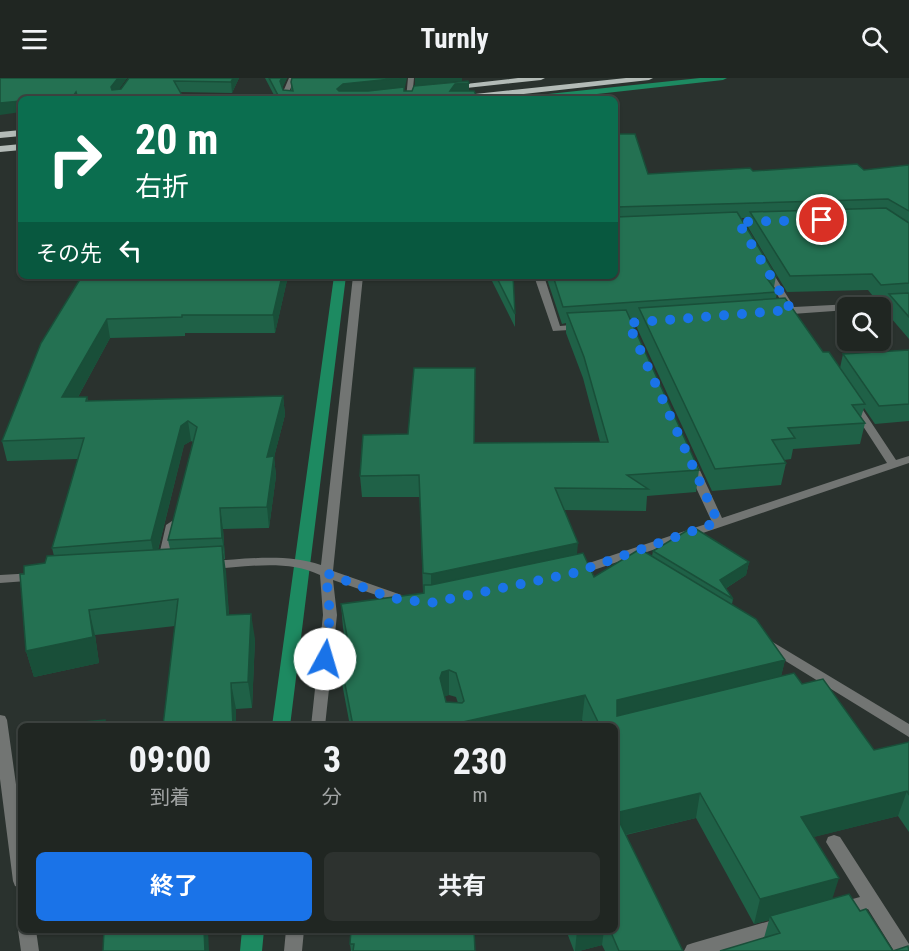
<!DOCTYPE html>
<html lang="ja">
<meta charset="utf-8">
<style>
body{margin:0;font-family:"Roboto Condensed","Noto Sans JP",sans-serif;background:#2d322f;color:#f1f3f6;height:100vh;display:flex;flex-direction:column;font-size:22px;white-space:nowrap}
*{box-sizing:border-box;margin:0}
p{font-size:20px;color:#a2a5a5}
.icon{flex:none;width:33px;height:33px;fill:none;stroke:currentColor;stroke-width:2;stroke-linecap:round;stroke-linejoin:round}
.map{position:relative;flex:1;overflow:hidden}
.details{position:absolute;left:18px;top:645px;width:600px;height:210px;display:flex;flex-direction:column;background:#202622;border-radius:9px;box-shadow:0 2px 4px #0004,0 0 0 2px #3d4340}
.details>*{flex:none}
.top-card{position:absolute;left:18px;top:18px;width:600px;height:183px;border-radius:9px;box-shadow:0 2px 4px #0004,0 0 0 2px #3d4340;background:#0b6e4f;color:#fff;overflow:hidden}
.buttons{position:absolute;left:837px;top:219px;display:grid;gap:12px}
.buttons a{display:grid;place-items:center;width:54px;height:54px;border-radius:9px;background:#202622;box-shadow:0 2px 4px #0004,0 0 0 2px #3d4340;font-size:30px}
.pin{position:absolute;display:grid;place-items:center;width:51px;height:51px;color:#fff;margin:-26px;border:3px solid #fff;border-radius:50%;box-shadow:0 2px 6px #0007}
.me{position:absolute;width:66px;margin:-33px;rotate:6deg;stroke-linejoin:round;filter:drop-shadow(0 0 4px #0008)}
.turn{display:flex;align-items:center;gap:21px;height:126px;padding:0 18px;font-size:27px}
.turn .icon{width:78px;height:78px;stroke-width:2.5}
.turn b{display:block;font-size:42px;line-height:51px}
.then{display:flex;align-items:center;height:57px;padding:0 18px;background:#0003;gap:12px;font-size:22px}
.eta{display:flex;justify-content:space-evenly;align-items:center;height:102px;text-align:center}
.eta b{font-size:36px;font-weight:700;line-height:42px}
.cta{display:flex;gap:12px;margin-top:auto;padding:12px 18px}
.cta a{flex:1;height:69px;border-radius:9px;background:#1a73e8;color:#fff;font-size:24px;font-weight:700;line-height:69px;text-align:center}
.cta a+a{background:#2d322f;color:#f1f3f6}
header{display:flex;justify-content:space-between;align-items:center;height:78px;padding:0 18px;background:#202622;font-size:27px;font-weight:700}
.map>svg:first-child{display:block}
</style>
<header><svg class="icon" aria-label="menu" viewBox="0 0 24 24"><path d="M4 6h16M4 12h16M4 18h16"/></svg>Turnly<svg class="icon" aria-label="search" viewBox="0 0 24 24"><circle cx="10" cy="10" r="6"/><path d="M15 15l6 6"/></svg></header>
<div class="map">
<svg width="909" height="873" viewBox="0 0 909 873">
<rect width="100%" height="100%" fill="#2a322e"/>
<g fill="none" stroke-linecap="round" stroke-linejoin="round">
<path fill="#1d8a61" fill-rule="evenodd" d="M700 0H727L723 2 552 21H525L529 18Z
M334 198H346L290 648H272Z
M242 852H264L262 873H240Z"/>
<path fill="#727573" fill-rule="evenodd" d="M289 0H295L289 14 292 21H286L283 14Z
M408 0H414L412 21H406Z
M767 189 771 192 794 229 909 223V229L848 230V232L792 236 775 235V231L785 230 763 192Z
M353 198H363L333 493 410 520 412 523 410 526 405 527 333 502 337 537 325 648H311L323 537 320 497C287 481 246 489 211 491L205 487 211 483C248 481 285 475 321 487Z
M534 198H544L560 248 582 246 585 247V251L553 253Z
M853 322 857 323 896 382 909 378V385L579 497 575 498 569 494 571 491 712 444 685 386 687 384 691 383 697 386 722 440 887 385 848 325Z
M172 443 178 447 169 486 163 490 157 486 166 447Z
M35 495 41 499 40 502 0 505V497Z
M766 560 909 646V659L761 568 759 565 761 562Z
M0 637 5 638 7 642 21 742V810L15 808 13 803 0 701Z
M834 757 840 759 909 866V873H894L868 831 840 838 834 836 832 831 834 826 860 819 826 764 828 759Z
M780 840 786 843 789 848 786 853 780 856 720 873H684L687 867 693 865Z
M21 847V852H36L39 873H21L18 852Z
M286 852H304L302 873H284Z"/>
<path fill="#b3bbb7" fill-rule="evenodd" d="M518 0H545L541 2 448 12 444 10 448 8Z
M626 0H653L649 2 479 21H452L456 18Z
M21 52V58L0 60V54Z
M21 66V72L0 74V68Z"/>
</g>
<path fill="#1f6147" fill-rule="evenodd" d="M0 0H127L119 11H121L129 0H239L232 15 180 14 184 21H21Z
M265 0H287L282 10 283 12 291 13V4L405 9 404 10V13H412L462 3 469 5V13L478 21H276Z
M615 56 648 96 753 93 864 92 909 88V261L885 233 888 222 877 223 868 212 787 214 748 149 749 140H741L776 198 774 209 777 214 776 221 823 274 840 290 843 276 909 272V343L875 346 864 330 861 339 865 345 860 366 793 371 791 381 784 382 786 385 781 407 712 413 637 250 638 240 630 241 699 392 696 414 647 418 646 433 564 432 577 476 594 499 652 478 653 473 749 484 746 497 725 511 733 521 732 526 785 582 781 598 802 606 874 672 909 664V754L898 738 813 759 832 821 860 833 893 873H909H720L764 860 769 842 754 846 696 740 626 757 683 873H605L602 867 579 873H574L566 852H615V648H585L582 642 555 648H350L341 600 339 575 347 574 343 550 341 526 423 515 420 419H362L360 398 474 365 600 364 583 300 566 255V245L562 246 546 198H615ZM449 617 456 619 458 625 446 624 444 618Z
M82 198H288L275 255H185V258L110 260 78 319H87L88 323 283 318 285 337 274 379 276 398 269 450 223 451 225 481H224L229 537 255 561 252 630 236 631V648H163L175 548 95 557 99 585 34 599 26 573 24 496 45 485 54 478 52 470 78 381 7 383 2 363ZM191 363 193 364 168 462 170 471 158 472 184 367Z
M401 198H513L515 236V249L490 199Z
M350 866 475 873H351Z"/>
<path fill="#194f39" d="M118 0H127L113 20 111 9Z
M233 0H239L232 15 231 4Z
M282 0H287L281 13 280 3Z
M401 0H407L405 9 344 16 338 21 337 11 343 6Z
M415 0H462V3L415 8Z
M469 5V14L450 13 455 6Z
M76 14 77 21H39Z
M21 23V34L0 37V25Z
M282 198H288L275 255 273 237Z
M107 241 110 260 67 339 62 319Z
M283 318 285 337 274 379 276 398 269 450 267 429V379Z
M188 343 191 363 184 367 155 483 151 462 181 348Z
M220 430 223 451 225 481 222 460Z
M578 465 576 487 431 519V496Z
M222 468 226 493 231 563 227 537Z
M749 484 746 497 720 514V502Z
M89 532 95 557 99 585 34 599 26 573Z
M251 536 255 561 252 630 248 604Z
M785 582 779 607 614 647 617 622Z
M449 592V617L442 619 440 600 442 594Z
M231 605 236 631V648H233Z
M585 617 582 642 555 648H445Z
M907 713 898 738 794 764 801 739Z
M700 715 696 740 615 759V735Z
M839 800 831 825 770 838 769 842 754 846 760 821Z
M204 852H208L209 873H205Z
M577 852H604L602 867 579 873H575Z"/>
<path fill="#247152" stroke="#194f39" stroke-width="1.5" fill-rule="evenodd" d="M0 0H118L111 9 112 12 121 11 129 0H233L231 4 174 3 184 21H78L76 14 74 17 39 21H21V23L0 25Z
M269 0H282L280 3 283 12 293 13 291 4 292 0H401L343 6 337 11 339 13H368L404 9V13H412L414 8 468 3 469 5 455 6 450 13H474L478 21H280Z
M615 56H635L648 96 750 90 753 93 857 86 864 92 908 87 909 88V133L888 121 616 129 615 133Z
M886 130 909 145V205L881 207 872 196 790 198 750 134Z
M737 134 776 198 766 199 777 214 563 229 553 198H615V138L616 139Z
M82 198H282L273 237H182V239L107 241 62 319H87L86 323 283 318 267 379 274 378 267 429 220 430 222 460 168 462 197 349 188 343 181 348 151 462 52 470 84 360 2 363 41 265Z
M496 198H513L515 236Z
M909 215V239L889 216Z
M785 220 823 274H829L865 326 852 327 865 345 788 350 795 360 772 362 786 385 715 391 639 230Z
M626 232 699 392 627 397 648 411 555 410 578 465 431 496 423 495 419 397 360 398 363 357 408 356 414 290H475L474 365 608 364 584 279 567 235Z
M909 272V326L879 328 843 276Z
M693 449 749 484 720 502 733 521 653 473Z
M222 468 227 537 251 536 248 604 231 605 233 648H163L178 521 89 532 93 559 26 573 20 496H24V488L45 485 47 478Z
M640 471 756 541 785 582 617 622V638L794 595 802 606 823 601 874 672 909 664V717L907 713 801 739 839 800 760 821 700 715 615 735 683 873H619L610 852H615V684L619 683 615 676V648H600L585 617 445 648H353L339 575 350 574 341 526 424 515V507H431L583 475 594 499ZM449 592 456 595 464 623 462 625 446 624 440 600 442 594Z
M105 642 106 648H60L61 646Z
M849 816 860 833 866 831 893 873 908 868 909 873H720L780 855 770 838Z
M104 852H204L205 873H103Z
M351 852H474L475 873H353L354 866H350Z"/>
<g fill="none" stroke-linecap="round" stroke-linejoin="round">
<path stroke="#1a73e8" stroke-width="10" stroke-dasharray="0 18" d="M325 581 330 537 326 495 391 520 430 525 574 495 718 444 628 245 791 232 738 144 822 142"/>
</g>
</svg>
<div class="buttons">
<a><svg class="icon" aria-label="search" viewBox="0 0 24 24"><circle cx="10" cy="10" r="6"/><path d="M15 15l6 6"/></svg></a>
</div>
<div class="pin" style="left:822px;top:142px;background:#d93025"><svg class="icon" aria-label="arrive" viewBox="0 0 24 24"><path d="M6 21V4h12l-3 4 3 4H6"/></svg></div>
<svg class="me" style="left:325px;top:581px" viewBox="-20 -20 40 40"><circle r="19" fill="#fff"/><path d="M0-13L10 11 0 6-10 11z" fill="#1a73e8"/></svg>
<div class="top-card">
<div class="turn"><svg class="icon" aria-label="right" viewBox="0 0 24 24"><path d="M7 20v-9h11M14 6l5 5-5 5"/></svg><div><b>20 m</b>右折</div></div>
<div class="then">その先<svg class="icon" aria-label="left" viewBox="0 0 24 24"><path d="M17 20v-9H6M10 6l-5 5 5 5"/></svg></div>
</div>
<section class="details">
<div class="eta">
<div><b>09:00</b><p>到着</p></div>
<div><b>3</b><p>分</p></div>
<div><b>230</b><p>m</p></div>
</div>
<div class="cta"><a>終了</a><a>共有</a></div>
</section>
</div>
